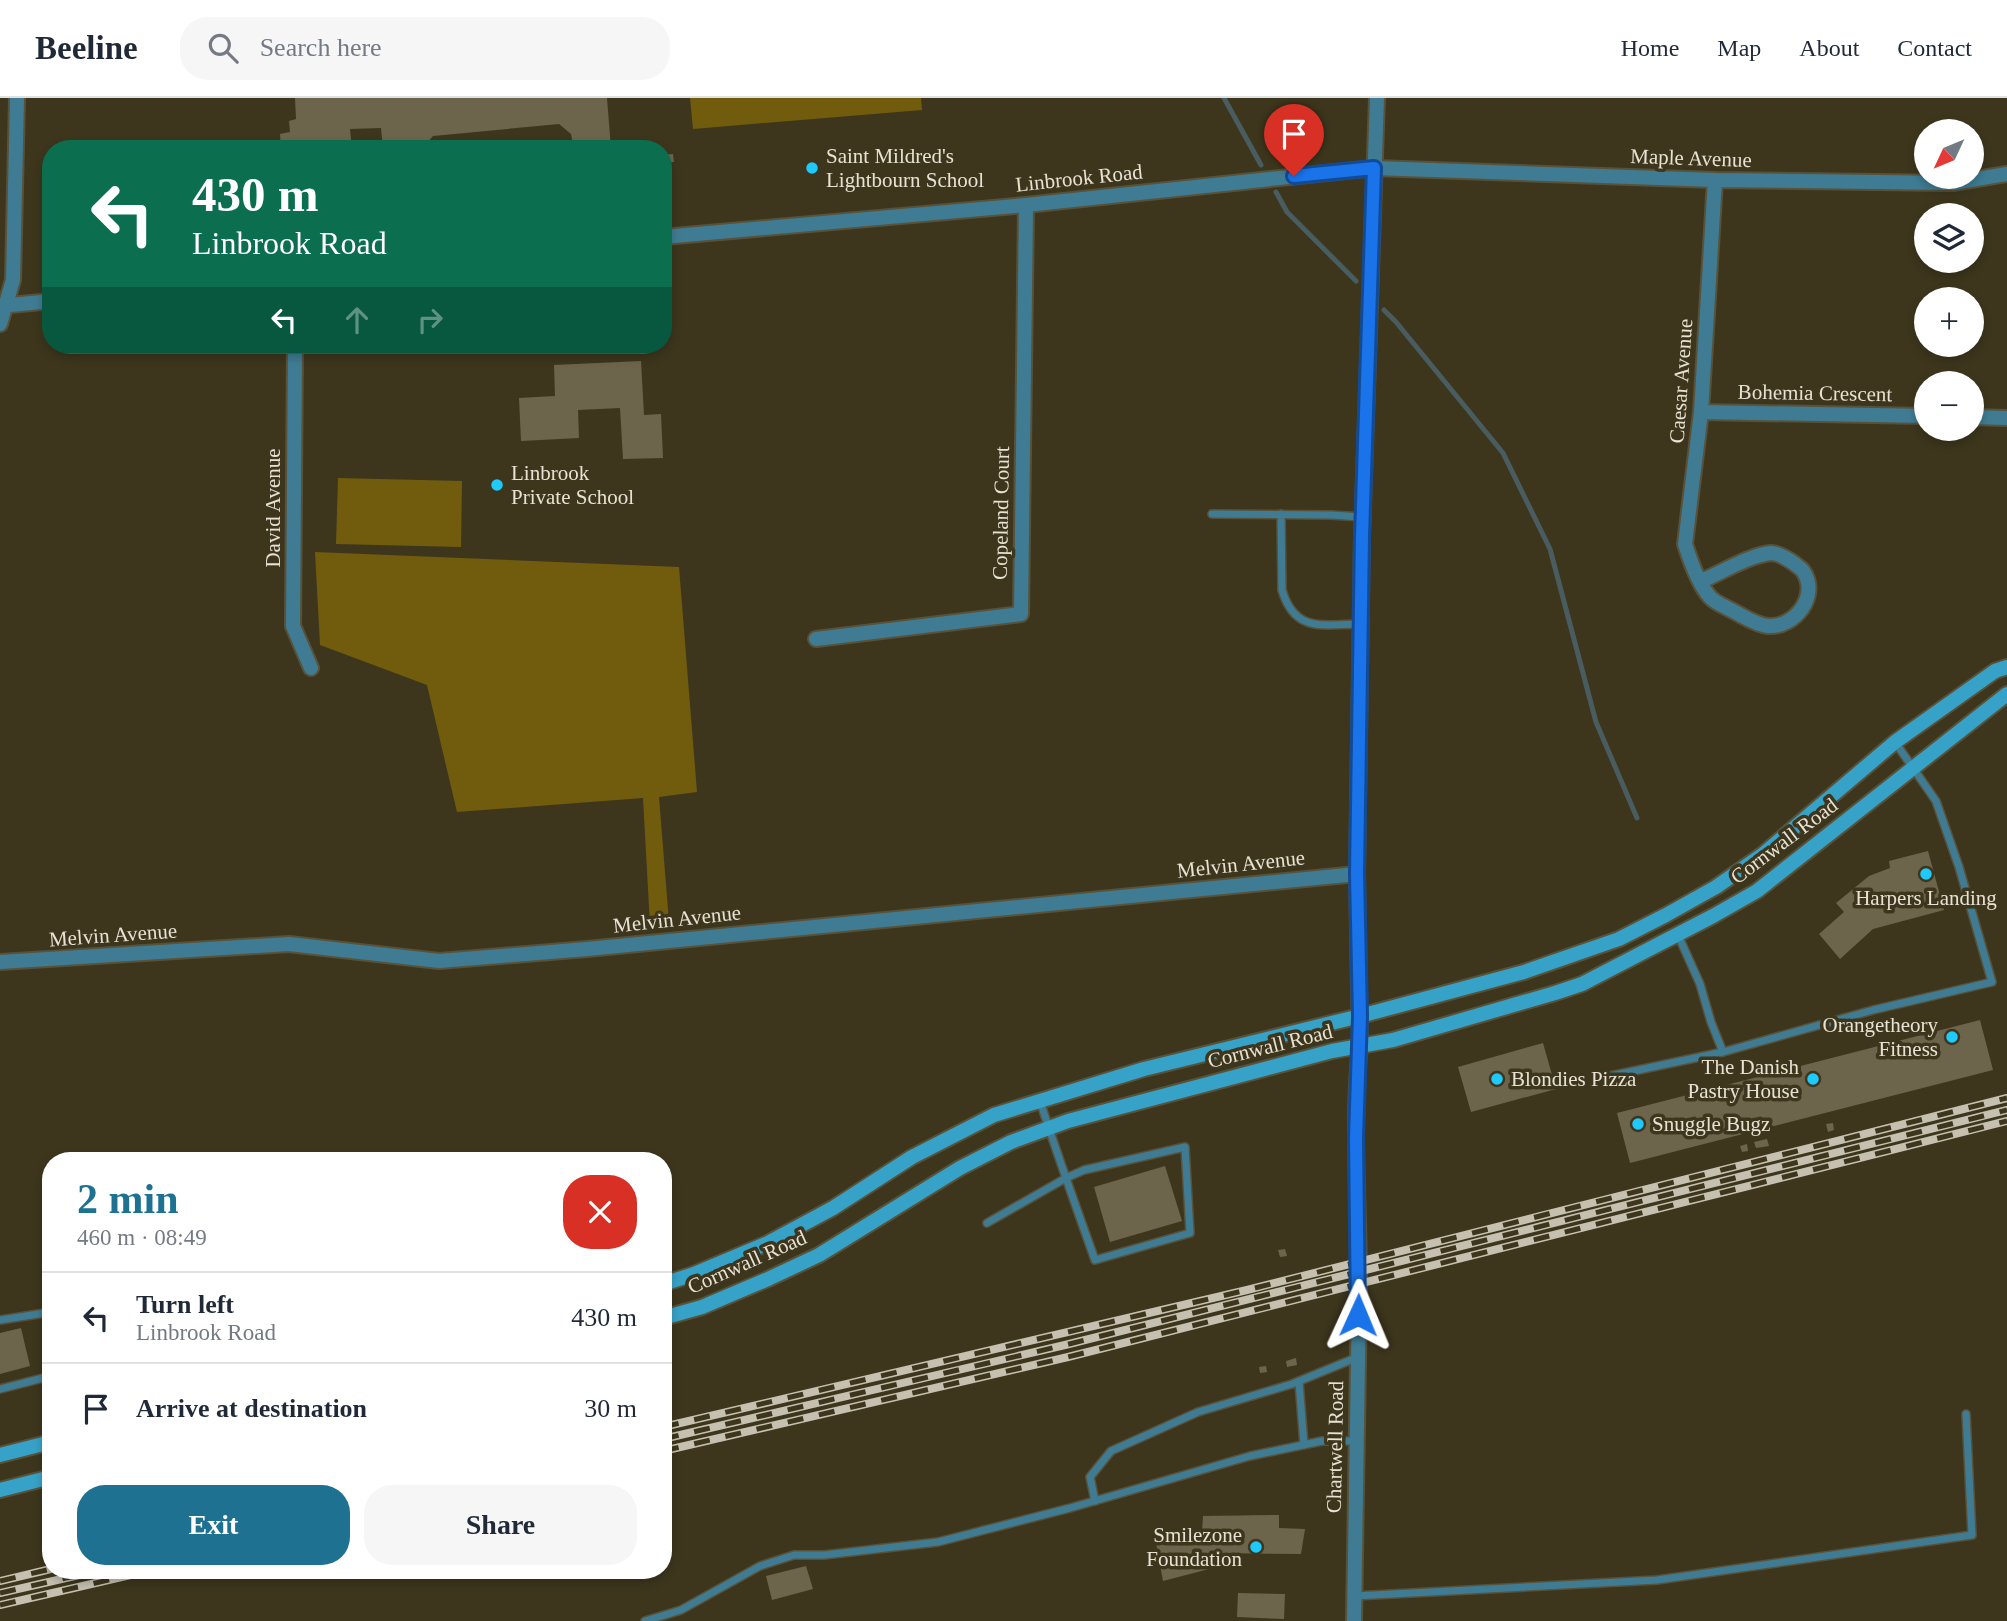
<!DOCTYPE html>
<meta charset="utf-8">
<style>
body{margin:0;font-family:"Times New Roman",serif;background:#f6f6f7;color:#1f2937;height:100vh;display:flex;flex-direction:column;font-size:26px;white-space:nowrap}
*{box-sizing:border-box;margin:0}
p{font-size:23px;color:#747a83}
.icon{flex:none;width:38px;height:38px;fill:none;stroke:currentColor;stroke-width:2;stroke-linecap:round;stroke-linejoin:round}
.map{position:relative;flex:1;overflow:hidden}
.details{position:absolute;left:42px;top:1054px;width:630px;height:427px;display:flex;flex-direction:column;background:#fff;border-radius:28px;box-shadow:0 4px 10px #0003}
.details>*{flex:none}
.top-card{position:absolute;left:42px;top:42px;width:630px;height:214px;border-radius:28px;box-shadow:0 4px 10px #0003;background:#0b6e4f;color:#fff;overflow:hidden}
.needle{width:46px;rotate:226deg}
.tools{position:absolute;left:1914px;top:21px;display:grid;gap:14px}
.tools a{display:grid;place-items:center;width:70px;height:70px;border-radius:50%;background:#fff;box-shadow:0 4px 10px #0003;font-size:35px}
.pin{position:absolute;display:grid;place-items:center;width:60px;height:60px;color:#fff;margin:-72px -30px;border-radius:50% 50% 50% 0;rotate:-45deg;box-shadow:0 0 7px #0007}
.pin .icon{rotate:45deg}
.me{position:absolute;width:77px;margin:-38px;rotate:1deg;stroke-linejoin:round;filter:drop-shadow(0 0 5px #0008)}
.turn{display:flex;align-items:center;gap:24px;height:147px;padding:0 35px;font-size:32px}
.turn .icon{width:91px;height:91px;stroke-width:2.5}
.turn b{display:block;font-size:49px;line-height:60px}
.lanes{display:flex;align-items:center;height:66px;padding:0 35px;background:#0003;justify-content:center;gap:35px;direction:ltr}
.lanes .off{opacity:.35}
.round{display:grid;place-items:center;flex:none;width:74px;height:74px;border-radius:28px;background:#f6f6f7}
.headline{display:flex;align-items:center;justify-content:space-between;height:119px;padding:0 35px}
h1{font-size:42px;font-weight:700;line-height:52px;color:#1e7190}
.primary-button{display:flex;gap:14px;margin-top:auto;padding:14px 35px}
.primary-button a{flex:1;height:80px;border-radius:28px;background:#1e7190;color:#fff;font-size:28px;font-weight:700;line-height:80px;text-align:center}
.primary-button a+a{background:#f6f6f7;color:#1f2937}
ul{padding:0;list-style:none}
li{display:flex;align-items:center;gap:21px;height:91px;padding:0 35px;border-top:2px solid #e0e1e3}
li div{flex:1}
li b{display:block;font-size:26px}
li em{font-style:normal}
header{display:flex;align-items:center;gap:42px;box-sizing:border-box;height:98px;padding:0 35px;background:#fff;border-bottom:2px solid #e0e1e3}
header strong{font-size:33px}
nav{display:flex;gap:38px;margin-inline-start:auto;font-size:24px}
.search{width:490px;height:63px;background:#f6f6f7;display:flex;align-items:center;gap:18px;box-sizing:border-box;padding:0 24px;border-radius:28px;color:#747a83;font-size:26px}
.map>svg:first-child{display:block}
</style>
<header>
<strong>Beeline</strong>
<div class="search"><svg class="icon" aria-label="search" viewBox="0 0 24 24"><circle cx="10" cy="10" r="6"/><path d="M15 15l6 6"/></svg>Search here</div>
<nav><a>Home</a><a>Map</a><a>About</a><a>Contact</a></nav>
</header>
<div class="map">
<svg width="2007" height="1523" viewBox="0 0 2007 1523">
<rect width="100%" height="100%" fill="#3d361d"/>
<path fill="#715c0e" d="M690 0H921L922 12 693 31Z
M338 380 462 383 461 449 336 446Z
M315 454 679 469 697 694 659 699 669 824 650 827 643 700 457 714 427 587 320 547Z"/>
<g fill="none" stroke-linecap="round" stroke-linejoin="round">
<path stroke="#495c5f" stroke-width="5" d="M1224 0 1261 67
M1276 94 1287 114 1356 183
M1384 212 1396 224 1503 355 1550 451 1596 624 1637 720"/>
</g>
<path fill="#6d654b" d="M295 0H607L611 51H574L571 36 559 26 433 38 426 46 425 51H383L381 30 350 31 352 51H281L280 36 290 34 289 23 296 21Z
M673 56 674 64 663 65V57Z
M641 263 644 317 661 316 663 360 623 361 620 310 578 312 579 340 521 343 519 300 555 298 554 267Z
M1928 753 1944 812 1873 831 1840 861 1819 836 1844 814 1836 805 1869 778 1890 770 1889 763Z
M1980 922 1993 972 1630 1065 1617 1015Z
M1543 945 1556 991 1471 1014 1458 969Z
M1833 1025 1834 1032 1828 1034 1826 1026Z
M1767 1041 1769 1048 1756 1050 1754 1044Z
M1747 1046 1748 1053 1742 1054 1740 1048Z
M1165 1068 1182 1123 1110 1144 1094 1089Z
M1285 1151 1287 1158 1280 1159 1278 1152Z
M21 1230 30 1268 0 1276V1235Z
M1296 1260 1297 1267 1287 1269 1286 1263Z
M1266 1268 1267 1274 1260 1275 1259 1269Z
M1279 1417V1430L1305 1431 1301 1456 1212 1455 1213 1470 1163 1483 1156 1445 1202 1434 1203 1418Z
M806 1468 813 1491 772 1502 766 1478Z
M1238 1495 1285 1496 1284 1521 1237 1519Z"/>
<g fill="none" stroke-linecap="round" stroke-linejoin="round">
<defs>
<path id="service" d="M1212 416 1331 417 1362 419
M1281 416 1282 492C1295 536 1324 526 1361 526
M1678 837 1700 886 1711 924 1723 954
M1596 981 1723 954 1873 912 1992 884 1959 769 1936 703 1895 644
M987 1125 1066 1080 1084 1072 1185 1049 1190 1135 1095 1162C1076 1109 1057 1056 1040 1003
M0 1222 51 1214
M1299 1284 1304 1347
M0 1291 51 1278
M1095 1403 1090 1379 1111 1353 1198 1314 1292 1286 1358 1259
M1354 1498 1657 1482 1972 1437 1966 1316
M645 1523 681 1512 760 1468 794 1457H824L938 1444 1070 1410 1250 1358 1322 1343H1357"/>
<path id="minor" d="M663 139 1026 107 1374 70 1715 82 1953 85 2007 76
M0 208 51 203
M0 226 13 182 17 0
M295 247 293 528 311 570
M1701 314 1927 318
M1972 319 2007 320
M1701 483C1721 475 1749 457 1771 455 1779 455 1788 461 1795 466 1797 468 1801 470 1803 473 1820 497 1795 530 1768 528 1756 527 1743 518 1733 513 1726 509 1715 505 1710 499 1699 487 1690 462 1685 446L1701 314 1715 82
M816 541 1021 516 1026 107
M0 864 289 846 439 863 587 851 1357 776"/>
<path id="tertiary" d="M1354 1523C1356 1415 1357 1306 1359 1198 1360 1115 1351 1031 1360 948L1357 776 1362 438 1377 0"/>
<path id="secondary" d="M663 1186 694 1176 768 1145 833 1110 912 1059 994 1017 1144 971 1360 918 1524 874 1619 841 1666 817 1716 789 1762 757 1895 644 1995 573 2007 569
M663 1220 702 1209 768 1181 819 1157 960 1070 1011 1044 1068 1023 1332 953 1393 942 1555 895 1582 886 1713 818 1757 793 2007 596
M0 1357 51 1344
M0 1392 51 1379"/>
</defs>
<use href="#service" stroke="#58523a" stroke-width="10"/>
<use href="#minor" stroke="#58523a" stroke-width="18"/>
<use href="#tertiary" stroke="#58523a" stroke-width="18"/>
<use href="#secondary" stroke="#58523a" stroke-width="18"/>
<use href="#service" stroke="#3f7c93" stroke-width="7"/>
<use href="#minor" stroke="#3f7c93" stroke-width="14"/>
<use href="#tertiary" stroke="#3f7c93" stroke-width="14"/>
<use href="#secondary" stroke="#37a2c7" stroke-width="14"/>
<defs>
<path id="rail" d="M663 1329 1247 1192 2007 1000
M663 1341 1065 1247 2007 1012
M663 1353 1068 1259 2007 1023
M0 1483 51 1471
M0 1495 101 1472
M0 1507 152 1472"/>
</defs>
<use href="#rail" stroke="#c5c0b0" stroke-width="8"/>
<use href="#rail" stroke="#3d361d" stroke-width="5" stroke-dasharray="16" stroke-linecap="butt"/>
</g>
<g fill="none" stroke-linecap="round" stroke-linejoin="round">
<defs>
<path id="route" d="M1294 78 1374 70 1362 438 1357 776 1360 918 1356 1040 1358 1217"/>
</defs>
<use href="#route" stroke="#114b97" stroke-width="18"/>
<use href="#route" stroke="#1a73e8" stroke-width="12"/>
</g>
<g fill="#1dc9fd" stroke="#3d361d" stroke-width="2.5">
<circle cx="812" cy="70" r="7"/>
<circle cx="497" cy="387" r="7"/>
<circle cx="1926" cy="776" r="7"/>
<circle cx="1952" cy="939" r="7"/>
<circle cx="1497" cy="981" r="7"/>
<circle cx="1813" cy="981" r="7"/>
<circle cx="1638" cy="1026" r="7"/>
<circle cx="1256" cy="1449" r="7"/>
</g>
<g text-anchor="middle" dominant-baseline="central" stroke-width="7" stroke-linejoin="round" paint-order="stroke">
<g font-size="21" fill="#e7e2d4" stroke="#3d361d" text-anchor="start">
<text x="826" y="58">Saint Mildred's<tspan x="826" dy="24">Lightbourn School</tspan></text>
<text x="511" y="375">Linbrook<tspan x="511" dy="24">Private School</tspan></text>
<text x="1926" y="800" text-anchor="middle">Harpers Landing</text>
<text x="1938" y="927" text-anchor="end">Orangetheory<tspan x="1938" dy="24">Fitness</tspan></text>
<text x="1799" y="969" text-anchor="end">The Danish<tspan x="1799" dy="24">Pastry House</tspan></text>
<text x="1511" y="981">Blondies Pizza</text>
<text x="1652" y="1026">Snuggle Bugz</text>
<text x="1242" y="1437" text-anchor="end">Smilezone<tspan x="1242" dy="24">Foundation</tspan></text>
</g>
<g font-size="21" fill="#e7e2d4" stroke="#3d361d">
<text transform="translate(1691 60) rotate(2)">Maple Avenue</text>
<text transform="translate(1079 80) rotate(-6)">Linbrook Road</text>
<text transform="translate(1681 283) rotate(-86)">Caesar Avenue</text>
<text transform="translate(1815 295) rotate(1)">Bohemia Crescent</text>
<text transform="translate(273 410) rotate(-90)">David Avenue</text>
<text transform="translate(1001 415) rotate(-89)">Copeland Court</text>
<text transform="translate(1784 743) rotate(-37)">Cornwall Road</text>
<text transform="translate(1241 766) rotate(-6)">Melvin Avenue</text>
<text transform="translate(677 821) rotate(-6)">Melvin Avenue</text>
<text transform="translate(113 837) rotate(-4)">Melvin Avenue</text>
<text transform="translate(1270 948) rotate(-14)">Cornwall Road</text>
<text transform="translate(747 1164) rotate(-24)">Cornwall Road</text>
<text transform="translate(1335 1349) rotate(-89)">Chartwell Road</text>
</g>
</g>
</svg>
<div class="tools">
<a><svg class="needle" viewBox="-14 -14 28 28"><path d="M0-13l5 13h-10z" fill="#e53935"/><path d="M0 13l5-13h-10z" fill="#747a83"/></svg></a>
<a><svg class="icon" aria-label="layers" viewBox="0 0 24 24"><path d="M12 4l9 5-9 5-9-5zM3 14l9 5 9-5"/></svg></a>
<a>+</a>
<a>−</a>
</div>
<div class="pin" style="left:1294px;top:78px;background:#d93025"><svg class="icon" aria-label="arrive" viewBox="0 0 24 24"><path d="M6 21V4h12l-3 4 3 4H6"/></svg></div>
<svg class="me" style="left:1358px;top:1217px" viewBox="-20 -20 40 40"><path d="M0-17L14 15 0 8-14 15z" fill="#1a73e8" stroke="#fff" stroke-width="4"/></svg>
<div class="top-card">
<div class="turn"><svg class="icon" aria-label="left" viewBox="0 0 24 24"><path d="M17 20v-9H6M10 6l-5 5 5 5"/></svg><div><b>430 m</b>Linbrook Road</div></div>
<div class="lanes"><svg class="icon" aria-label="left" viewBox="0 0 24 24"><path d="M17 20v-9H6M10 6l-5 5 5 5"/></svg><svg class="icon off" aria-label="ahead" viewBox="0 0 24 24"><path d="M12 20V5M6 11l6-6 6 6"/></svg><svg class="icon off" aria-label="right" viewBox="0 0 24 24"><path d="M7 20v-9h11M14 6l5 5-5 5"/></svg></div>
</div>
<section class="details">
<div class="headline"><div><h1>2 min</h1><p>460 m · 08:49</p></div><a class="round" style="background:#d93025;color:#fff"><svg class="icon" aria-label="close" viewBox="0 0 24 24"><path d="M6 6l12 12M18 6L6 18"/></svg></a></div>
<ul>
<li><svg class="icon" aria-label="left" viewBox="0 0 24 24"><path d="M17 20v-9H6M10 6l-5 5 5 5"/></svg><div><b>Turn left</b><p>Linbrook Road</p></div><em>430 m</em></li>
<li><svg class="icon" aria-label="arrive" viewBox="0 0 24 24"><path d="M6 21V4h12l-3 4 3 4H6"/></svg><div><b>Arrive at destination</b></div><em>30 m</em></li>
</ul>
<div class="primary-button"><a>Exit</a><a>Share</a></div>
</section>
</div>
